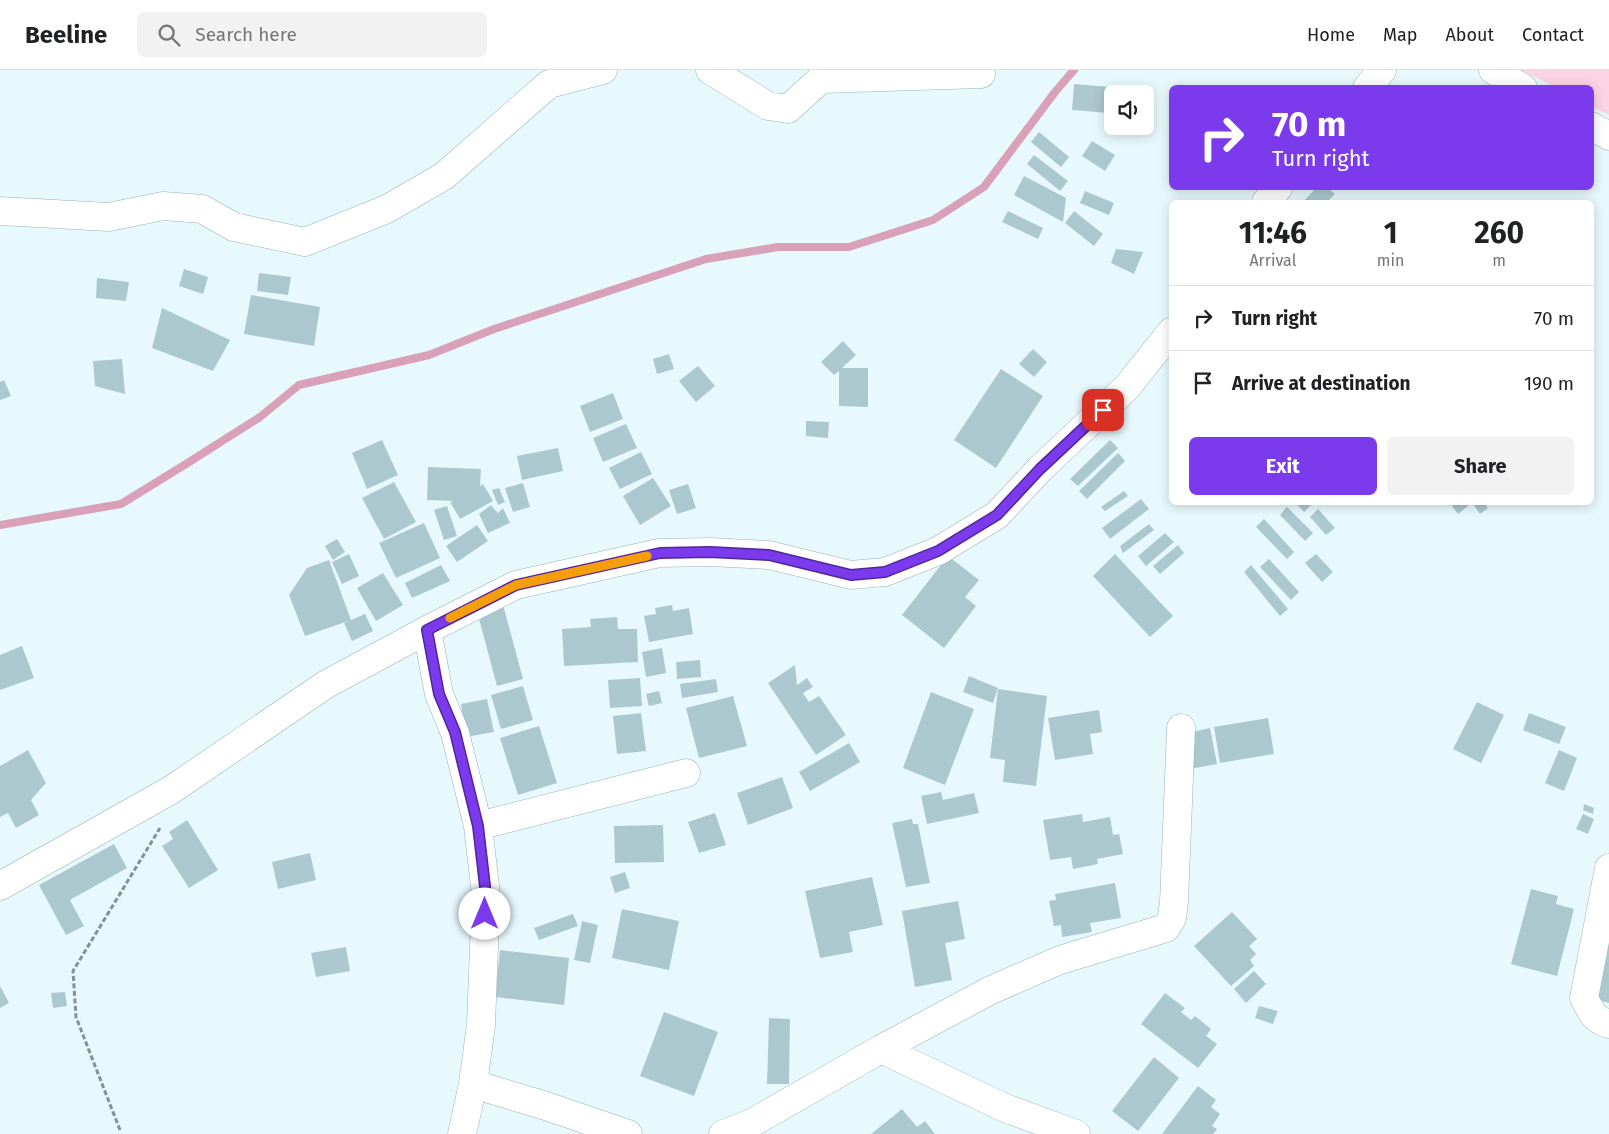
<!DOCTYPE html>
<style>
body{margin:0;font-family:"Fira Sans",sans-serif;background:#f2f2f2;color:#202124;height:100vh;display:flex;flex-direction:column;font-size:19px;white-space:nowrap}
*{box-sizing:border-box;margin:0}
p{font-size:16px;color:#757577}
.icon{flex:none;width:28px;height:28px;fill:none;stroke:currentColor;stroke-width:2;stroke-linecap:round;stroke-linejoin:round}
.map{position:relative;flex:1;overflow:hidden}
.drawer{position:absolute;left:1169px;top:130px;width:425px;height:305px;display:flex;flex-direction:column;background:#fff;border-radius:8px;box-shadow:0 2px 12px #0003}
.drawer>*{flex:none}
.banner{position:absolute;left:1169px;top:15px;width:425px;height:105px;border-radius:8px;box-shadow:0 2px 12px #0003;background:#7c3aed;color:#fff;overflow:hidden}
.buttons{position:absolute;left:1104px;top:15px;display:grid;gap:10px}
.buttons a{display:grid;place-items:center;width:50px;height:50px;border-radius:8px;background:#fff;box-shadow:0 2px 12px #0003;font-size:25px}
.pin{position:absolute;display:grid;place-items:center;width:42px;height:42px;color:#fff;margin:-21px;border-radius:10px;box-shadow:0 2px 8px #0006}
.me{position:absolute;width:55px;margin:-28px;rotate:0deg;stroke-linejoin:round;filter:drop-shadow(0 0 4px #0008)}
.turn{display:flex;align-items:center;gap:18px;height:105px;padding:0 20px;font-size:22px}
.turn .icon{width:65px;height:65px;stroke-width:2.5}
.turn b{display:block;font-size:35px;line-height:42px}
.eta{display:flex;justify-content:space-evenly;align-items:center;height:85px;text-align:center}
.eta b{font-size:30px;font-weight:700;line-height:35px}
.cta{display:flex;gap:10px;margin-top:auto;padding:10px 20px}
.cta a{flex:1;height:58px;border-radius:8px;background:#7c3aed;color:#fff;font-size:20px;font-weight:700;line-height:58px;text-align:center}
.cta a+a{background:#f2f2f2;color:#202124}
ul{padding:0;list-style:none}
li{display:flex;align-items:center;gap:15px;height:65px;padding:0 20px;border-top:1px solid #e0e0e0}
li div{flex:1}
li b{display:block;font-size:19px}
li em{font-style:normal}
header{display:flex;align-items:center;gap:30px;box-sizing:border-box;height:70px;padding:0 25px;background:#fff;border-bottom:1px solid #e0e0e0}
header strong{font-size:24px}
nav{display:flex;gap:28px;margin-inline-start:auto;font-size:18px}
.search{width:350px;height:45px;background:#f2f2f2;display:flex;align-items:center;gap:12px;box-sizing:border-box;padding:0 18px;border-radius:8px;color:#757577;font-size:19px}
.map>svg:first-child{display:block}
</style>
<header>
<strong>Beeline</strong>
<div class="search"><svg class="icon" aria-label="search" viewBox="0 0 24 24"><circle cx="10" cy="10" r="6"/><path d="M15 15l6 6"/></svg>Search here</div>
<nav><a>Home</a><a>Map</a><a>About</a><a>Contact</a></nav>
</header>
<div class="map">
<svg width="1609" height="1064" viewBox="0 0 1609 1064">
<rect width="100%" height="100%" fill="#e8f9fd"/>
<path fill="#fbd4e4" d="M1521 0H1609V45L1591 36V18L1555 17Z"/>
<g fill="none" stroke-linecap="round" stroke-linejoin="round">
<path stroke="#d8a1b8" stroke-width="8" d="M0 455 121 434 186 394 260 347 299 315 429 285 494 259 706 189 778 177H849L933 150 984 117 1055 22 1074 0"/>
</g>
<path fill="#acc8cf" d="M1074 14 1111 17 1109 43 1072 40Z
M1039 62 1069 87 1061 97 1031 72Z
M1092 71 1115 85 1105 101 1082 86Z
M1034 85 1068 111 1060 121 1027 94Z
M1024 106 1066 128 1063 152 1014 125Z
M1316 118H1328L1335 124 1327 132H1303Z
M1085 121 1114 133 1109 145 1080 133Z
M1008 141 1043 158 1038 169 1002 152Z
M1074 141 1103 164 1094 176 1065 153Z
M1116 179 1143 182 1134 204 1111 193Z
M184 199 208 207 203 224 179 216Z
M259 203 291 207 288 225 257 221Z
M97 208 129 212 126 231 96 228Z
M251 225 320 237 314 276 244 264Z
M162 238 230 270 213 301 152 278Z
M843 271 856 285 842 298H868V337L839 336V301L834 305 821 292Z
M1033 279 1047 292 1034 307 1019 294Z
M669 284 674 299 657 304 653 289Z
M122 289 125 324 95 316 93 291Z
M698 296 715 316 696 332 679 311Z
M1001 299 1043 326 996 398 954 370Z
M4 310 11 326 0 330V312Z
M613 323 623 349 590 362 580 336Z
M806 351 829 352 828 368 806 366Z
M626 354 637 378 603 392 593 368Z
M382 370 398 405 367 419 352 383Z
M1110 370 1118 378 1078 416 1070 409Z
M558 378 563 401 522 410 517 386Z
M641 382 652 404 620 419 609 398Z
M1118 383 1125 391 1087 429 1079 421Z
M428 397 481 399 480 416 483 414 493 431 460 449 450 432 454 431 427 430Z
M653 408 671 436 640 455 623 426Z
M394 412 416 452 384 469 362 428Z
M523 413 530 437 513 442 505 418Z
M688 414 696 438 677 444 669 420Z
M499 418 505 432 498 435 492 420Z
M1124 421 1128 426 1105 441 1101 437Z
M1141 429 1149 439 1110 469 1102 458Z
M1295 432H1308L1311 435 1304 442Z
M1449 432H1465L1468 436 1458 444Z
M1476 432H1484L1488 438 1480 444 1473 434Z
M491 435 498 443 503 438 510 453 488 463 479 444Z
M447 436 457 466 444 470 434 440Z
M1287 437 1313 463 1305 471 1280 445Z
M1318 439 1335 458 1326 465 1310 447Z
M1264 449 1294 482 1287 489 1256 457Z
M424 453 440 488 396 508 379 473Z
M1149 454 1154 460 1123 483 1120 476Z
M477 455 488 471 457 492 446 476Z
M1165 463 1174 472 1146 496 1138 486Z
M337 469 345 482 333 490 325 476Z
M1178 475 1184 483 1160 504 1153 496Z
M349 484 359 506 342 514 332 492Z
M1115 484 1173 546 1150 567 1093 506Z
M1316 484 1333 502 1322 512 1305 493Z
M948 486 979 510 965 527 976 536 944 578 902 545Z
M1269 489 1299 522 1291 530 1260 497Z
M329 490 351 550 305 566 289 525 307 498Z
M441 495 450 511 412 528 405 513Z
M1251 495 1288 539 1280 546 1244 502Z
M383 503 403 535 376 551 357 518Z
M502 531 523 609 497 616 478 545Z
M672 535 673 541 689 538 693 564 649 572 644 546 656 544 655 538Z
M365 544 373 561 352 571 344 553Z
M617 547 618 559H637L638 592 564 596 562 559 591 557 590 549Z
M22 576 34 608 0 620V585Z
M662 578 666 603 646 607 642 582Z
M700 590 701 607 677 609 676 592Z
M795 595 797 615 807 608 813 617 803 623 809 632 819 626 846 665 816 685 768 613Z
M969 606 998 618 993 633 963 622Z
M640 608 642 636 610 638 608 610Z
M716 609 718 622 682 628 680 614Z
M523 616 533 650 501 659 491 625Z
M998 619 1047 626 1036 716 1003 712 1005 690 990 688Z
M659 621 662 633 649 636 646 624Z
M931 622 974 639 945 715 903 698Z
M733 626 747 676 699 688 686 638Z
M487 629 494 662 466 667 461 634Z
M1477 632 1504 645 1481 693 1453 679Z
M1099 640 1102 662 1090 664 1093 684 1055 690 1048 648Z
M641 643 646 681 617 684 613 646Z
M1529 643 1566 657 1559 674 1523 660Z
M1268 648 1274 684 1220 693 1214 657Z
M539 656 557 713 518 725 500 668Z
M1210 658 1217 694 1190 699 1183 664Z
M849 673 860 692 810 721 799 702Z
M28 680 46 713 31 730 39 745 16 758 8 743 0 747V696Z
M1559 680 1577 688 1564 721 1545 713Z
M782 707 793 738 748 755 737 723Z
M941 722 943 730 974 723 979 743 927 754 921 726Z
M1584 734 1594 738 1593 744 1583 740Z
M715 743 726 775 699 783 688 752Z
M1082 744 1083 752 1110 747 1113 765 1119 764 1123 784 1097 789 1098 794 1073 799 1071 787 1050 790 1043 750Z
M1583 744 1594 749 1588 764 1576 759Z
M912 749 913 754H918L930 813 906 817 892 753Z
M187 750 218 800 189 818 162 776 173 769 169 762Z
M663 755 664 792 615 793 614 756Z
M114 774 127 798 70 830 84 856 66 865 39 815Z
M310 783 316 810 278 819 272 792Z
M625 802 630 818 615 823 610 807Z
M872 807 883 855 849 862 853 882 820 888 805 821Z
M1115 813 1121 848 1090 853 1092 862 1062 867 1061 855 1054 856 1049 831 1056 830 1055 824Z
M1531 819 1558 826 1556 834 1574 839 1557 906 1511 894Z
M958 831 965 869 945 873 952 910 915 917 902 841Z
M622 839 679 851 669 900 612 888Z
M1232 842 1257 869 1249 876 1256 884 1250 890 1254 896 1231 916 1194 876Z
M573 844 578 856 539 870 534 858Z
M1609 849V933L1588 927Z
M582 851 598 855 590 893 574 890Z
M346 877 350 901 316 907 311 883Z
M500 880 569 888 564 935 495 927Z
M1254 901 1266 914 1246 933 1234 919Z
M0 916 9 933 0 938Z
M65 922 67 936 53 938 51 923Z
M1165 923 1185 938 1181 942 1191 950 1195 946 1211 959 1206 966 1217 974 1198 998 1141 954Z
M1259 936 1278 941 1273 954 1255 948Z
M664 942 718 962 694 1026 640 1006Z
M769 948 790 949 789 1014H767Z
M1154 987 1179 1008 1138 1061 1112 1041Z
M1198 1016 1216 1030 1211 1037 1220 1044 1212 1056 1217 1059 1213 1064H1162Z
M902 1039 917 1057 925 1051 935 1064H871Z"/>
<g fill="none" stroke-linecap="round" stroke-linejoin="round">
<defs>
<path id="street" d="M710 0 768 36 788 39 821 9 981 4
M1493 0 1523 18
M1367 18 1382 0
M1591 56 1609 66
M1266 132 1278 118
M0 141 109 147 163 136 202 139 234 157 305 172 387 139 444 106 549 14 603 0
M427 560 439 624 455 663 478 756 486 825 481 955 473 1014 462 1064
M478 756 686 703
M1609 798 1584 928C1590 940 1595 951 1609 954
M0 816 171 720 325 615 427 560 516 515 659 483 710 482 769 485 851 505 885 502 938 481 997 445 1040 399 1127 317 1171 262
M881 979 1005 1038 1076 1064
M473 1014 546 1036 628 1064
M723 1064 750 1054 881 979 989 921 1060 890 1166 858 1172 848 1174 832 1181 658"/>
</defs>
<use href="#street" stroke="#96b2b8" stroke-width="29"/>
<path stroke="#849295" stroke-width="3" stroke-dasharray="5 2.5" stroke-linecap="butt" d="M120 1060 76 947 73 901 160 758"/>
<use href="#street" stroke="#fff" stroke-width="28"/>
</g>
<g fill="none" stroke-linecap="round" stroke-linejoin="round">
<defs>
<path id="route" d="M485 844 486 825 478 756 455 662 439 624 427 560 516 515 660 483 710 482 769 485 851 505 885 502 938 481 997 445 1040 399 1103 340"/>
</defs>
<use href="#route" stroke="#51269a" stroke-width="12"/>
<use href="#route" stroke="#7c3aed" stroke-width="9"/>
<path stroke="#f59e0b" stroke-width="9" d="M450 548 516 515 647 486"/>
</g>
</svg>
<div class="buttons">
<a><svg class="icon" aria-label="sound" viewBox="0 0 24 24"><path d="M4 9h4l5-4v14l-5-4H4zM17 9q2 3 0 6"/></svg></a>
</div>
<div class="pin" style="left:1103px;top:340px;background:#d93025"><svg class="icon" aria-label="arrive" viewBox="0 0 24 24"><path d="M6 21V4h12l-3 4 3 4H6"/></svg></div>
<svg class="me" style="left:485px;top:844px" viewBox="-20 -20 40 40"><circle r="19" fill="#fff"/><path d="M0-13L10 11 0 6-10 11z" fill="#7c3aed"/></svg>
<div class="banner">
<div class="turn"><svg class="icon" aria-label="right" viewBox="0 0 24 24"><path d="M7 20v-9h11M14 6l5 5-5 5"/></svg><div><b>70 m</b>Turn right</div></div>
</div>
<section class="drawer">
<div class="eta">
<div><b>11:46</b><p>Arrival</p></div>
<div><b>1</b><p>min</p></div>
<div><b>260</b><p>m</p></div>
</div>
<ul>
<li><svg class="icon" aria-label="right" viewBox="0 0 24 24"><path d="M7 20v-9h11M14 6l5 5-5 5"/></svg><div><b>Turn right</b></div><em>70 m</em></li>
<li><svg class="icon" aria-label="arrive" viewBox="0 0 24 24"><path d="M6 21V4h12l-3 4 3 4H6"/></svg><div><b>Arrive at destination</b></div><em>190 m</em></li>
</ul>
<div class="cta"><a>Exit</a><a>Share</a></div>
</section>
</div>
